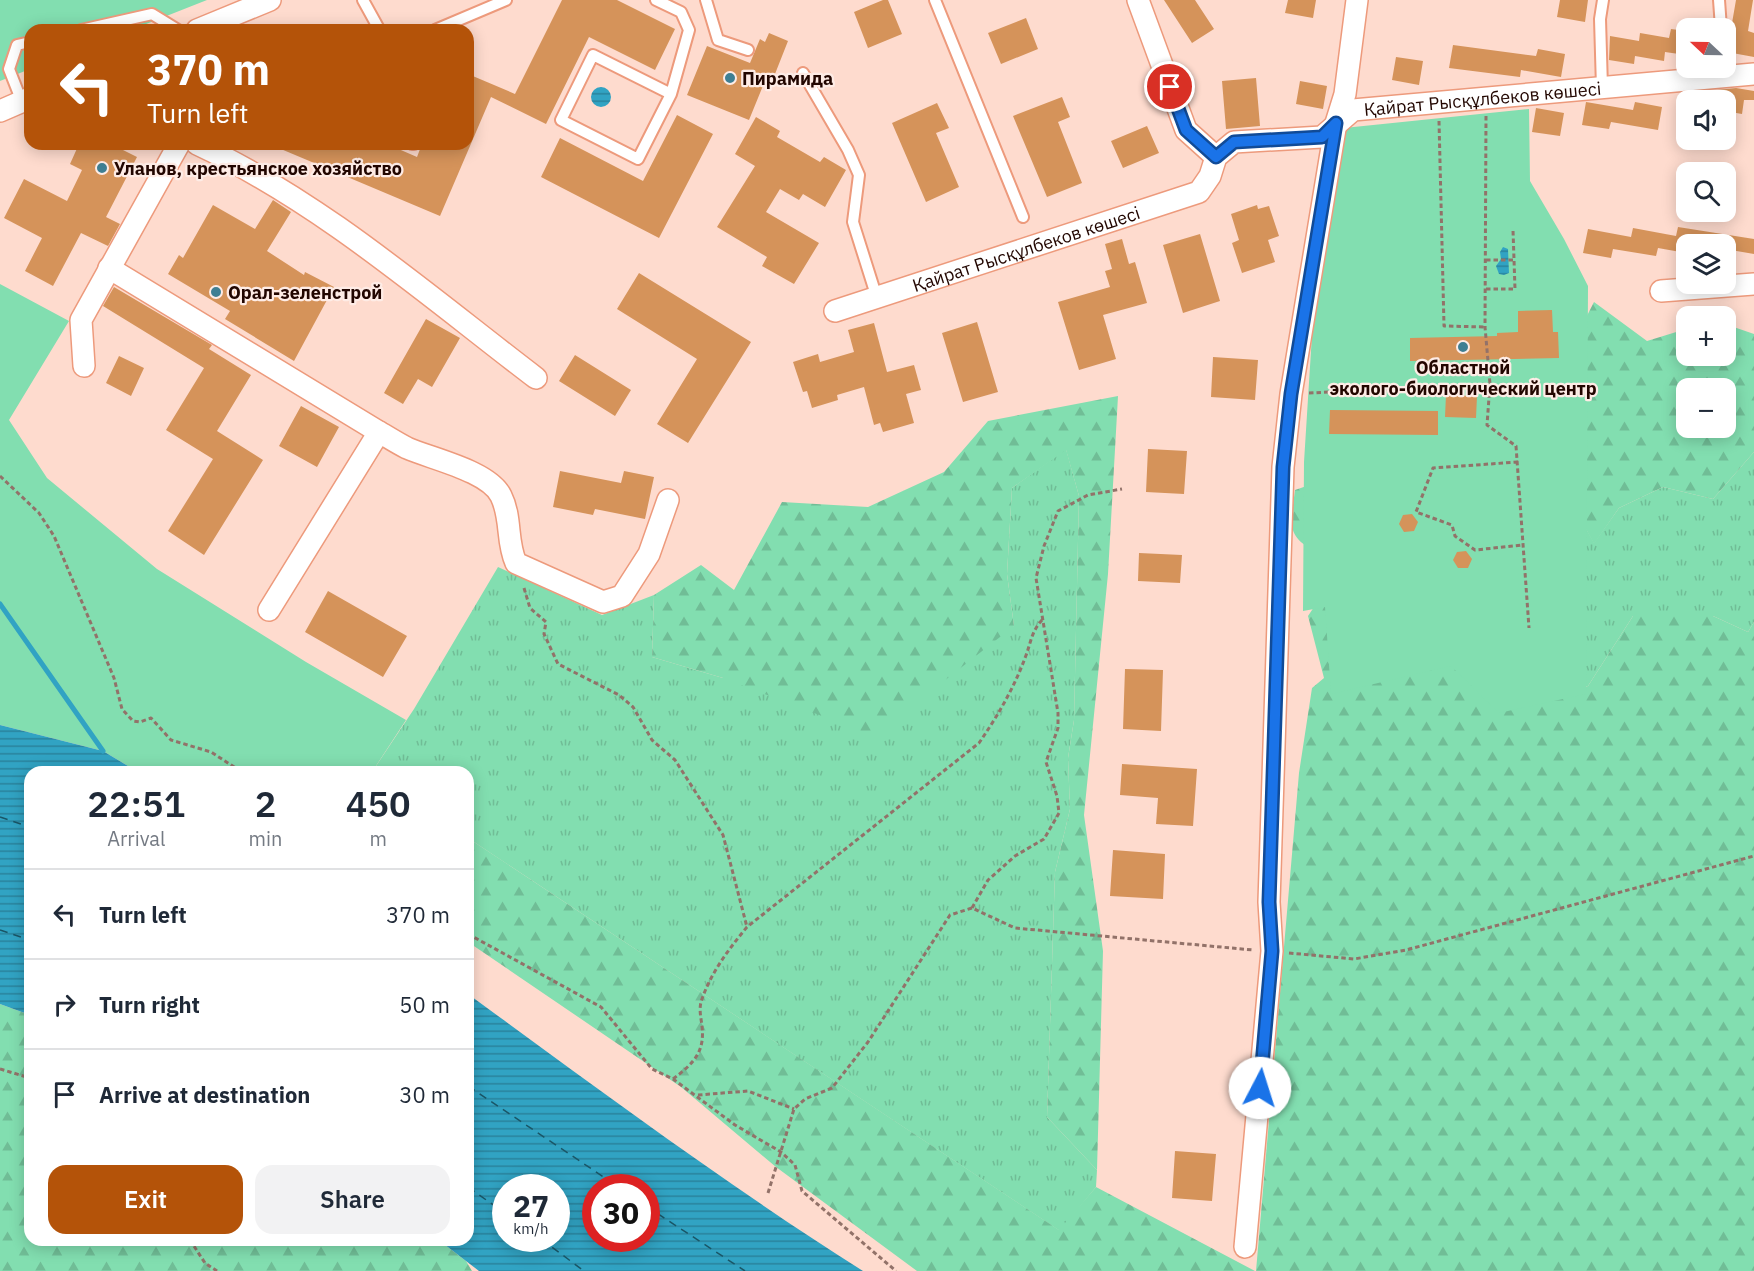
<!DOCTYPE html>
<meta charset="utf-8">
<style>
body{margin:0;font-family:"IBM Plex Sans",sans-serif;background:#f2f2f3;color:#1f2937;height:100vh;display:flex;flex-direction:column;font-size:22px;white-space:nowrap}
*{box-sizing:border-box;margin:0}
p{font-size:20px;color:#747a83}
.icon{flex:none;width:33px;height:33px;fill:none;stroke:currentColor;stroke-width:2;stroke-linecap:round;stroke-linejoin:round}
.map{position:relative;flex:1;overflow:hidden}
.panel{position:absolute;left:24px;top:766px;width:450px;height:480px;display:flex;flex-direction:column;background:#fff;border-radius:18px;box-shadow:0 3px 15px #0003}
.panel>*{flex:none}
.banner{position:absolute;left:24px;top:24px;width:450px;height:126px;border-radius:18px;box-shadow:0 3px 15px #0003;background:#b45309;color:#fff;overflow:hidden}
.needle{width:39px;rotate:292deg}
.controls{position:absolute;left:1676px;top:18px;display:grid;gap:12px}
.controls a{display:grid;place-items:center;width:60px;height:60px;border-radius:12px;background:#fff;box-shadow:0 3px 15px #0003;font-size:30px}
.speed{position:absolute;left:492px;top:1174px;display:flex;gap:12px;font-size:30px;font-weight:700;text-align:center}
.speed>*{display:grid;place-content:center;width:78px;height:78px;border-radius:50%;background:#fff;box-shadow:0 3px 15px #0003;line-height:1}
.speed small{font-size:15px;font-weight:400}
.speed .limit{border:9px solid #d22;background:#fff;color:#111}
.pin{position:absolute;display:grid;place-items:center;width:51px;height:51px;color:#fff;margin:-26px;border:3px solid #fff;border-radius:50%;box-shadow:0 2px 6px #0007}
.me{position:absolute;width:66px;margin:-33px;rotate:5deg;stroke-linejoin:round;filter:drop-shadow(0 0 4px #0008)}
.turn{display:flex;align-items:center;gap:21px;height:126px;padding:0 24px;font-size:27px}
.turn .icon{width:78px;height:78px;stroke-width:2.5}
.turn b{display:block;font-size:42px;line-height:51px}
.eta{display:flex;justify-content:space-evenly;align-items:center;height:102px;text-align:center}
.eta b{font-size:36px;font-weight:600;line-height:42px}
.action{display:flex;gap:12px;margin-top:auto;padding:12px 24px}
.action a{flex:1;height:69px;border-radius:18px;background:#b45309;color:#fff;font-size:24px;font-weight:600;line-height:69px;text-align:center}
.action a+a{background:#f2f2f3;color:#1f2937}
ul{padding:0;list-style:none}
li{display:flex;align-items:center;gap:18px;height:90px;padding:0 24px;border-top:2px solid #e0e1e3}
li div{flex:1}
li b{display:block;font-size:22px}
li em{font-style:normal}
.map>svg:first-child{display:block}
</style>
<div class="map">
<svg width="1754" height="1271" viewBox="0 0 1754 1271">
<defs>
<pattern id="grass-tufts" width="24" height="20" patternUnits="userSpaceOnUse" patternTransform="scale(1.5)"><rect width="24" height="20" fill="#82deb0"/><path d="M3 7l-1-3M5 7V3M7 7l1-3M15 17l-1-3M17 17v-4M19 17l1-3" fill="none" stroke="#70bd96"/></pattern>
<pattern id="forest-firs" width="22" height="20" patternUnits="userSpaceOnUse" patternTransform="scale(1.5)"><rect width="22" height="20" fill="#82deb0"/><path d="M5 1l3.5 6h-7zM16 11l3.5 6h-7z" fill="#70bd96"/></pattern>
<pattern id="water-rules" width="6" height="5" patternUnits="userSpaceOnUse" patternTransform="scale(1.5)"><rect width="6" height="5" fill="#31a3c3"/><path d="M0 2.5h6" fill="none" stroke="#29839c"/></pattern>
</defs>
<rect width="100%" height="100%" fill="#fedbce"/>
<path fill="url(#grass-tufts)" d="M1066 449 1079 496 1074 720 1068 758 1070 809 1055 872 1047 1117 1097 1170 1096 1187 1060 1231 468 838V772H372L414 709 498 567 602 615 654 595 652 657 723 678 1014 626 1007 574 1012 488Z
M1754 452V622L1748 632 1713 616H1633L1588 686 1525 701 1570 499 1594 543 1619 508 1663 487 1713 499Z"/>
<path fill="url(#forest-firs)" fill-rule="evenodd" d="M1594 302 1647 341 1686 329V356H1725V324L1754 334V452L1713 499 1663 487 1619 508 1594 544 1570 499 1525 701 1588 686 1633 616H1713L1748 632 1754 622V1271H1256L1299 773 1312 688 1324 678 1308 616 1322 595 1319 553C1284 537 1291 523 1295 490L1411 450 1563 363ZM1686 388H1725V428H1686Z
M1118 396 1108 574 1084 815 1103 951 1097 1170 1047 1117 1055 872 1070 809 1068 758 1074 720 1079 496 1066 450 1012 488 1007 574 1014 626 874 736 723 678 652 657 654 595 701 565 734 590 782 502 868 507 944 472 988 421Z
M468 838 1059 1230 1096 1187 1255 1271H917L776 1167 681 1087 468 942Z
M0 1004 30 1015V1240L440 1241 466 1261 472 1271H0Z"/>
<path fill="#82deb0" d="M0 0H207L131 30H30V69L0 81Z
M1529 109 1530 181 1564 239 1588 286 1586 694 1499 713 1451 666 1331 694 1325 607 1303 611 1304 462 1312 335 1344 128Z
M0 284 69 321 9 420 47 478 157 569 306 662 406 720 372 772H138L103 751 0 725Z"/>
<path fill="url(#water-rules)" fill-rule="evenodd" d="M591 97a10 10 0 1 1 20 0a10 10 0 1 1-20 0Z
M1503 247 1508 249 1509 273 1504 275 1499 274 1496 266 1501 259 1500 252Z
M0 725 103 751 138 772H30V1015L0 1004Z
M468 994C598 1089 727 1185 863 1271H479L440 1241 468 1240ZM506 1188H556V1239H506ZM596 1188H646V1239H596Z"/>
<g fill="none" stroke-linecap="round" stroke-linejoin="round">
<path stroke="#31a3c3" stroke-width="5" d="M0 604 103 751"/>
<path stroke="#1a5667" stroke-width="1.5" stroke-dasharray="8 6" stroke-linecap="butt" d="M0 817 30 827
M0 930 30 940
M468 1086 620 1188
M468 1187 506 1214
M646 1206 745 1271
M541 1239 584 1271"/>
</g>
<path fill="#d5935a" d="M562 0H617L675 29 655 70 589 37 546 124 491 97 440 216 269 144H387L417 157 422 144H468V74L515 94Z
M883 0H888L902 34 868 48 854 12Z
M1164 0H1195L1214 29 1192 43Z
M1288 0H1316L1313 18 1285 13Z
M1560 0H1588L1585 22 1557 17Z
M1736 0H1753L1748 31 1754 33V57L1727 52Z
M1026 18 1038 49 1001 64 988 33Z
M1671 29 1686 31V55L1665 52 1664 61 1635 56 1634 64 1609 60 1610 36 1639 41 1640 33 1669 38Z
M769 33 788 41 773 79 767 76 749 120 687 95 707 46 750 63 760 39 765 42Z
M1453 45 1536 56 1538 49 1565 54 1561 77 1521 70 1520 77 1449 68Z
M1396 57 1423 61 1419 85 1392 80Z
M1256 78 1260 126 1226 129 1222 81Z
M1300 81 1327 86 1323 109 1296 104Z
M1736 88 1754 91V100H1744L1742 114 1725 111V100H1715L1717 90Z
M1062 97 1070 117 1058 122 1082 183 1047 197 1013 116Z
M1586 102 1633 110 1635 102 1662 107 1658 130 1611 122 1609 129 1582 125Z
M937 103 949 128 936 133 959 187 926 202 892 123Z
M1536 108 1564 113 1560 136 1532 132Z
M677 115 713 134 659 238 541 177 560 138 643 181Z
M756 117 780 131 777 137 820 162 824 157 846 170 825 207 803 194 799 200 780 189 766 212 819 243 794 284 762 266 767 257 717 227 755 166 735 154Z
M1147 126 1159 153 1123 168 1111 141Z
M79 144 92 149 95 144H111L137 157 106 217 120 224 108 246 81 233 53 286 25 271 42 238 4 218 24 179 67 201 82 170 70 164Z
M273 200 291 212 267 251 304 275 305 272 334 287 294 361 225 319 230 311 168 274 179 255 183 258 213 205 255 229Z
M1257 205 1258 209 1269 206 1279 236 1268 240 1275 262 1242 273 1232 243 1239 240 1231 214Z
M1678 227 1754 239V254L1725 249V244H1686V253L1658 248 1656 256 1613 249 1611 258 1583 253 1588 229 1631 237 1633 228 1676 236Z
M1200 234 1220 301 1183 313 1163 245Z
M1122 239 1129 264 1135 262 1147 303 1103 315 1116 359 1079 370 1058 302 1110 287 1105 271 1112 269 1105 244Z
M639 273 751 342 688 443 657 424 697 359 617 309Z
M114 287 212 345 209 349 251 375 217 431 263 460 204 555 168 531 213 459 166 430 204 368 103 306Z
M1552 310 1553 332H1558L1559 358 1410 361V338L1497 336V333L1518 332V311Z
M426 319 460 338 432 387 418 379 403 404 384 393Z
M977 322 998 392 963 402 942 333Z
M874 323 887 372 914 365 921 390 906 394 914 423 883 432 880 423 874 425 864 387 837 395 838 400 812 408 807 391 803 392 793 362 818 354 820 362 854 352 848 330Z
M575 355 631 390 615 416 559 381Z
M119 356 144 368 131 396 106 383Z
M1213 357 1258 360 1255 400 1211 397Z
M1446 395 1477 396 1476 418 1445 417Z
M301 406 339 427 317 467 279 446Z
M1330 410 1438 411V435L1329 434Z
M1148 449 1187 451 1184 494 1146 492Z
M560 471 621 483 624 471 654 477 645 519 595 509 593 515 553 507Z
M1412 514 1418 522 1414 531 1404 532 1399 524 1403 515Z
M1466 551 1472 559 1468 568H1458L1453 560 1457 552Z
M1139 553 1182 555 1180 583 1138 581Z
M328 591 407 636 383 677 305 632Z
M1125 669 1163 670 1161 731 1123 729Z
M1122 764 1197 769 1193 826 1156 824 1158 798 1120 795Z
M1113 850 1165 854 1163 899 1110 896Z
M1175 1151 1216 1154 1212 1201 1172 1198Z"/>
<g fill="none" stroke-linecap="round" stroke-linejoin="round">
<defs>
<path id="service" d="M363 0 379 29
M656 0 681 12 689 30 671 94 638 159 561 120 593 55 671 94
M706 0 718 40 748 50
M935 0 1023 217
M1719 0 1721 28
M81 30 152 14 178 30
M435 30 506 0
M803 73 848 150 859 175 853 222 877 298
M1602 88 1600 19 1603 0
M22 102 9 69 17 45 30 42
M412 144H414"/>
<g id="minor">
<path d="M1138 0 1186 130 1216 157"/>
<path d="M197 30 270 0"/>
<path d="M0 111 30 98"/>
<path d="M197 144C321 202 427 295 536 378"/>
<path d="M109 268 379 432C388 437 397 443 407 448 432 459 489 471 501 496 512 518 506 541 516 563L603 602 622 596 649 554 668 500"/>
<path d="M1661 291 1754 284"/>
<path id="s1" d="M835 311 1199 192 1210 176 1216 157 1234 142 1322 137 1353 110 1754 74"/>
<path d="M84 366 81 320 179 144"/>
<path d="M269 610 379 432"/>
<path d="M1245 1247 1272 951 1269 902 1283 467 1291 394 1336 123 1345 94 1357 0"/>
</g>
</defs>
<use href="#service" stroke="#ed9a7c" stroke-width="14"/>
<use href="#minor" stroke="#ed9a7c" stroke-width="24"/>
<path stroke="#927269" stroke-width="3" stroke-dasharray="4.5 3" stroke-linecap="butt" d="M1486 116 1485 327 1490 384 1487 425 1516 446 1529 628
M1439 121 1444 326 1485 327
M1486 260H1514
M1486 289H1515L1513 230
M1309 393 1490 384
M1518 462 1433 468 1416 512 1452 525 1455 536 1475 550 1523 545
M0 476 39 513 54 536 114 678 122 709 133 721 140 722 151 718 171 740 211 752 242 772
M524 588 530 608 546 622 544 634 558 664 619 695 633 707 652 740 675 760 723 835 747 927
M972 908 988 880 1015 856 1044 839 1059 813 1057 796 1046 762 1058 728V713L1036 578 1044 546 1058 511 1088 495 1122 489
M468 934 601 1007 652 1069 673 1079 735 1125 781 1152 795 1165 802 1191 896 1271
M1289 953 1354 959 1406 950 1754 856
M0 1069 30 1078
M673 1079C694 1063 705 1052 702 1026 701 1018 699 1010 701 1002 710 974 728 950 747 927L979 743C997 717 1014 688 1025 658 1031 643 1031 632 1042 620
M698 1095 748 1091 794 1109
M768 1193 794 1109 805 1099 832 1088 868 1042 950 915 972 908 1015 928 1253 950
M190 1240 205 1263 217 1271"/>
<use href="#service" stroke="#fff" stroke-width="10"/>
<use href="#minor" stroke="#fff" stroke-width="21"/>
</g>
<g fill="none" stroke-linecap="round" stroke-linejoin="round">
<defs>
<path id="route" d="M1170 87 1186 130 1216 157 1234 142 1322 137 1336 123 1291 394 1283 467 1269 902 1272 951 1260 1088"/>
</defs>
<use href="#route" stroke="#114b97" stroke-width="15"/>
<use href="#route" stroke="#1a73e8" stroke-width="10"/>
</g>
<g fill="#3f7f93" stroke="#feece6" stroke-width="2">
<circle cx="730" cy="78" r="6"/>
<circle cx="102" cy="168" r="6"/>
<circle cx="216" cy="292" r="6"/>
<circle cx="1463" cy="347" r="6"/>
</g>
<g text-anchor="middle" dominant-baseline="central" stroke-width="4.5" stroke-linejoin="round" paint-order="stroke">
<g font-size="18" font-weight="bold" fill="#220600" stroke="#feece6" text-anchor="start">
<text x="742" y="78">Пирамида</text>
<text x="114" y="168">Уланов, крестьянское хозяйство</text>
<text x="228" y="292">Орал-зеленстрой</text>
<text x="1463" y="367" text-anchor="middle">Областной<tspan x="1463" dy="21">эколого-биологический центр</tspan></text>
</g>
<g font-size="18" fill="#220600" stroke="#feece6">
<text stroke="none"><textPath href="#s1" startOffset="705">Қайрат Рысқұлбеков көшесі</textPath></text>
<text stroke="none"><textPath href="#s1" startOffset="201">Қайрат Рысқұлбеков көшесі</textPath></text>
</g>
</g>
</svg>
<div class="controls">
<a><svg class="needle" viewBox="-14 -14 28 28"><path d="M0-13l5 13h-10z" fill="#e53935"/><path d="M0 13l5-13h-10z" fill="#747a83"/></svg></a>
<a><svg class="icon" aria-label="sound" viewBox="0 0 24 24"><path d="M4 9h4l5-4v14l-5-4H4zM17 9q2 3 0 6"/></svg></a>
<a><svg class="icon" aria-label="search" viewBox="0 0 24 24"><circle cx="10" cy="10" r="6"/><path d="M15 15l6 6"/></svg></a>
<a><svg class="icon" aria-label="layers" viewBox="0 0 24 24"><path d="M12 4l9 5-9 5-9-5zM3 14l9 5 9-5"/></svg></a>
<a>+</a>
<a>−</a>
</div>
<div class="speed"><div>27<small>km/h</small></div><div class="limit">30</div></div>
<div class="pin" style="left:1170px;top:87px;background:#d93025"><svg class="icon" aria-label="arrive" viewBox="0 0 24 24"><path d="M6 21V4h12l-3 4 3 4H6"/></svg></div>
<svg class="me" style="left:1260px;top:1088px" viewBox="-20 -20 40 40"><circle r="19" fill="#fff"/><path d="M0-13L10 11 0 6-10 11z" fill="#1a73e8"/></svg>
<div class="banner">
<div class="turn"><svg class="icon" aria-label="left" viewBox="0 0 24 24"><path d="M17 20v-9H6M10 6l-5 5 5 5"/></svg><div><b>370 m</b>Turn left</div></div>
</div>
<section class="panel">
<div class="eta">
<div><b>22:51</b><p>Arrival</p></div>
<div><b>2</b><p>min</p></div>
<div><b>450</b><p>m</p></div>
</div>
<ul>
<li><svg class="icon" aria-label="left" viewBox="0 0 24 24"><path d="M17 20v-9H6M10 6l-5 5 5 5"/></svg><div><b>Turn left</b></div><em>370 m</em></li>
<li><svg class="icon" aria-label="right" viewBox="0 0 24 24"><path d="M7 20v-9h11M14 6l5 5-5 5"/></svg><div><b>Turn right</b></div><em>50 m</em></li>
<li><svg class="icon" aria-label="arrive" viewBox="0 0 24 24"><path d="M6 21V4h12l-3 4 3 4H6"/></svg><div><b>Arrive at destination</b></div><em>30 m</em></li>
</ul>
<div class="action"><a>Exit</a><a>Share</a></div>
</section>
</div>
